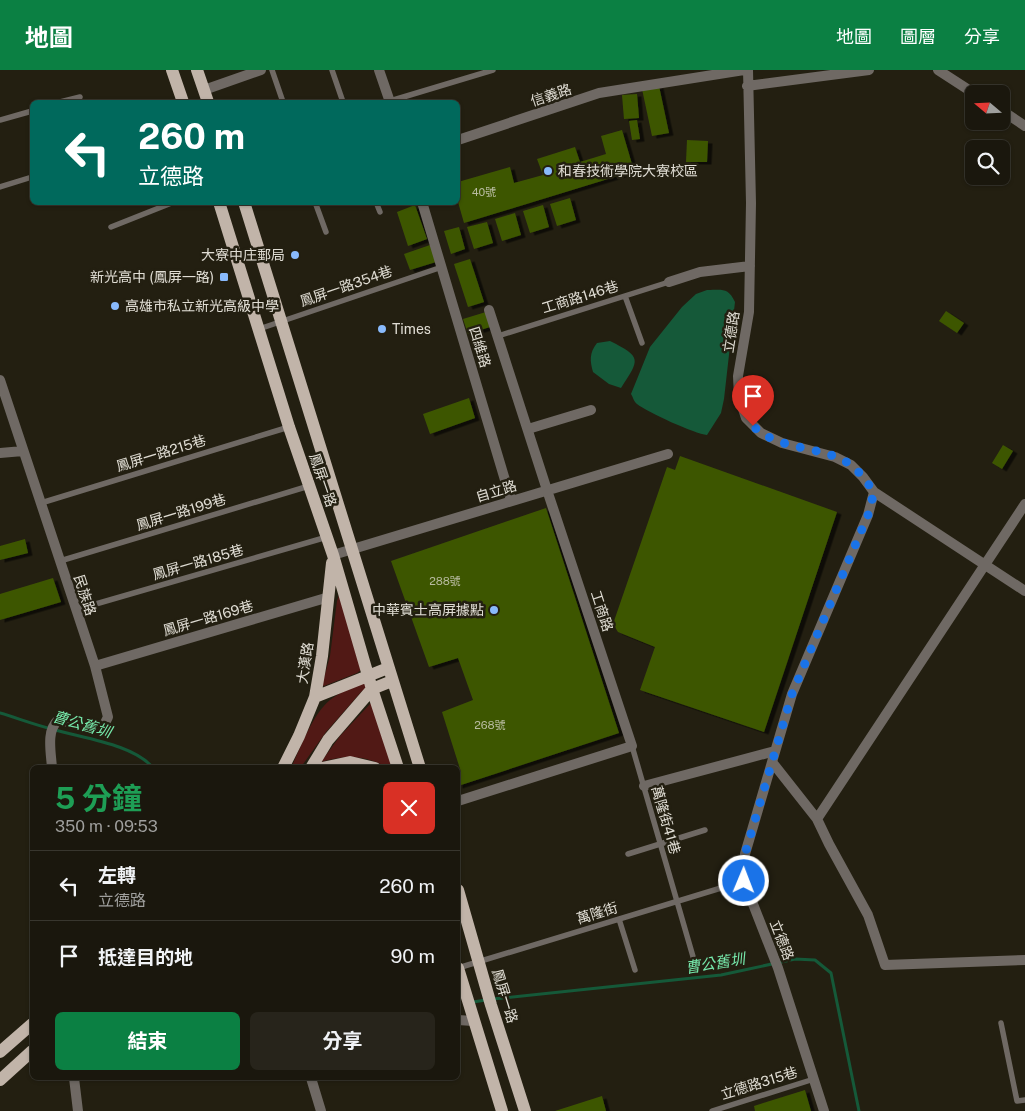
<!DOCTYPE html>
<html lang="zh-TW">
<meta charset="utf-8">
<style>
body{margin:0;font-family:"Public Sans","Noto Sans TC",sans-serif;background:#27241b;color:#f1f3f6;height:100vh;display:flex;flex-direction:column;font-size:19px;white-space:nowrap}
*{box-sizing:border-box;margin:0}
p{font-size:16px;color:#9f9f9d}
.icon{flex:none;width:28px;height:28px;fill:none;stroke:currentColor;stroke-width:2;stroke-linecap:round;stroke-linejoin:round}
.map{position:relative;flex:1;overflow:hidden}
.panel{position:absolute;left:30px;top:695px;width:430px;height:315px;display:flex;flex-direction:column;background:#1a170d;border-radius:8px;box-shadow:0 1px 4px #0004,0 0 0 1px #38362e}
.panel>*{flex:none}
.banner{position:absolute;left:30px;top:30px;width:430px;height:105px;border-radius:8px;box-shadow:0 1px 4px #0004,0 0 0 1px #38362e;background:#00695c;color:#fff;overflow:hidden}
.needle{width:32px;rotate:289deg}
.fabs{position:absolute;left:965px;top:15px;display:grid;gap:10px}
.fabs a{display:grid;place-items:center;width:45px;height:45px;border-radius:8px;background:#1a170d;box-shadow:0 1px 4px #0004,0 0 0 1px #38362e;font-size:25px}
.pin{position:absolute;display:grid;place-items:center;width:42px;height:42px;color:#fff;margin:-51px -21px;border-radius:50% 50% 50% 0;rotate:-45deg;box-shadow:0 0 5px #0007}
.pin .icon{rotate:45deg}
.me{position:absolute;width:55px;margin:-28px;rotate:1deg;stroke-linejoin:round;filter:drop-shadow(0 0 4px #0008)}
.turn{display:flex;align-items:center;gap:18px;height:105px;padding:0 25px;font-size:22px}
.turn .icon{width:65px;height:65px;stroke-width:2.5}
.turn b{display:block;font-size:35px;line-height:42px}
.round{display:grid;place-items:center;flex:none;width:52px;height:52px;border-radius:8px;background:#27241b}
.head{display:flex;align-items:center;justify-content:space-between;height:85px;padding:0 25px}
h1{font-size:30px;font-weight:700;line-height:38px;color:#1e9e55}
.action{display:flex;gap:10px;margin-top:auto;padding:10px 25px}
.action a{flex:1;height:58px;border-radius:8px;background:#0b8043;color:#fff;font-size:20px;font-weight:700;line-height:58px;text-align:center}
.action a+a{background:#27241b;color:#f1f3f6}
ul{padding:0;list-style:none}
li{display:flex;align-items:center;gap:15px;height:70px;padding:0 25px;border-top:1px solid #38362e}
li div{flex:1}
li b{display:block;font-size:19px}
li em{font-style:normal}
header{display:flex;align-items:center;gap:30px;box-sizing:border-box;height:70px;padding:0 25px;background:#0b8043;color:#fff}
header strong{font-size:24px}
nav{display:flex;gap:28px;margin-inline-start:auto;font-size:18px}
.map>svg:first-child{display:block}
</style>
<header>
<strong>地圖</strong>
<nav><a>地圖</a><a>圖層</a><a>分享</a></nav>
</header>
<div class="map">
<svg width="1025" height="1041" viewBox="0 0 1025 1041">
<defs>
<filter id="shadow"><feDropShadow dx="4.5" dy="2.5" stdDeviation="0" flood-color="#0009"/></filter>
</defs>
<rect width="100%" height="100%" fill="#231f11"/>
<path fill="#511915" d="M339 525 361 600 357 603 324 616 322 615 330 586 337 531Z
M364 612 366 618 361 622 326 662 301 697 291 698C301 677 312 645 330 630 340 622 353 617 364 612Z
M371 633 392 697C385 697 380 693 373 691 355 685 338 687 321 692L340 666Z"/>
<path fill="#155939" d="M707 220C722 220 728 217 735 232L724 329 721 343 707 365C695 364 647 342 637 334 634 332 633 327 631 324L650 277 682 237 696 224Z
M610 271C642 287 640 289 621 318L609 314 593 302C590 291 589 283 597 273Z"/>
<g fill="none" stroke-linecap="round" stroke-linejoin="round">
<path stroke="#155939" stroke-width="3" d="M0 643C17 648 35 655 52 659 81 668 134 674 153 698
M493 929 721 905 795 889 815 890 831 903 859 1041
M473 932 486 930"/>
</g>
<path fill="#3e5600" filter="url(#shadow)" d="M659 16 669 63 652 66 642 19Z
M637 24 639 48 624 49 622 25Z
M637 50 640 69 632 70 629 51Z
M622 60 634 101 464 153 458 132V112L510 97 514 113 543 105 537 89 575 77 580 92 606 84 601 66Z
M687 70 708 71 707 92H686Z
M570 128 576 150 557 156 550 134Z
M415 135 427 169 408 176 397 142Z
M543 135 549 157 530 163 523 141Z
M515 143 521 165 502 171 495 149Z
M487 152 493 173 474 179 467 157Z
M459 157 465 179 451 184 444 161Z
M430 175 436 192 410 200 404 184Z
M470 189 484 232 468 237 454 194Z
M946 241 964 253 957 263 939 251Z
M486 242 490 257 468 264 463 249Z
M469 328 475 348 430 364 423 344Z
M1003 375 1013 381 1002 399 992 393Z
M680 386 837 442 764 662 640 620 655 577 618 562 613 554 667 397 675 400Z
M546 438 619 663 458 716V703L461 702 442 642 473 630 458 588 429 597 391 491Z
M25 469 28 483 0 490V476Z
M53 508 61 532 0 550V524Z
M805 1020 811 1041H755L754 1036Z
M602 1026 606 1041H555Z"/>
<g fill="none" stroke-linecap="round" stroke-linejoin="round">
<path stroke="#6f6964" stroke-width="5.5" d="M272 0 283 32
M332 0 343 32
M390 31 493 0
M60 32 80 27
M0 50 32 41
M0 117 32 107
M315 132 326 162
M376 132 380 142
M111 157 174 132
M625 226 642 273
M259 259 442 197
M498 266 669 212
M41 433 289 357
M60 491 309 416
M75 540 327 467
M632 676 694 890
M628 784 705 760
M619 849 635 900
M458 898 744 811
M1001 953 1017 1031 1025 1030
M712 1041 814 1009"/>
<path stroke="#6f6964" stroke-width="10" d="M379 0 390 32
M748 0 751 133 749 242 738 306 739 327 746 348 761 363 782 373 835 387 851 395 863 407 874 422 868 445 792 624 745 784 743 800 744 811 778 898 824 1041
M938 0 975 24
M747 16 869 0
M204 20 261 0
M1001 40 1025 56
M458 70 599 23 744 0
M422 132 511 430
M669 212 700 202 750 196
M0 310 95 596 108 647 103 657 97 658 58 650C46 661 51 682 52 698
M528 359 591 340
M0 383 23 381
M874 422 1025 521
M333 485 668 384
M95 596 329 527
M772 692 817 749 829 774 868 845 885 895 1025 890
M644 716 775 681
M458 731 632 676 547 420 489 240
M817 749 1025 434
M458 950 473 951
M74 1008 78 1041
M311 1008 321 1041"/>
<path stroke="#c1b4a9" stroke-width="12" d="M172 0 183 32
M197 0 208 32
M219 132 289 357 333 485 372 619 398 698
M244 132 420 698
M315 627 388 598
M283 698 299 666 315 627 322 586 332 493
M311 698 328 670 372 619 392 611
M322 698 350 692 375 698
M458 820 491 935 525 1041
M458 898 502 1041
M0 982 32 954
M0 1010 32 981"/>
</g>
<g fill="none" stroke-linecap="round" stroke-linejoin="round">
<path stroke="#1a73e8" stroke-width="9" stroke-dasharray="0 16.2" d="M744 811 742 800 745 784 792 624 868 445 874 422C867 412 860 402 851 395 824 375 780 382 753 356"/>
</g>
<g fill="#89bafc" stroke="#231f11" stroke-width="2">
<circle cx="548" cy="101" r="5"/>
<circle cx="295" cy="185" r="5"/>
<rect x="219" y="202" width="10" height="10" rx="2.5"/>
<circle cx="115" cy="236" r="5"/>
<circle cx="382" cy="259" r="5"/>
<circle cx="494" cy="540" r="5"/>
</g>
<g text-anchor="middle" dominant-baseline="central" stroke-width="5" stroke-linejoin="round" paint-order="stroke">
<g font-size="11" fill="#b8bb9f">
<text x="484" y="122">40號</text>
<text x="445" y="511">288號</text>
<text x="490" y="655">268號</text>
</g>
<g font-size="14" fill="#e0ddd4" stroke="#231f11">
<text transform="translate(551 25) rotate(-18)">信義路</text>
<text transform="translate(346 216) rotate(-19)">鳳屏一路354巷</text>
<text transform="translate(580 227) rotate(-17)">工商路146巷</text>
<text transform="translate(731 262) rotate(-81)">立德路</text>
<text transform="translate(480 277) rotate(73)">四維路</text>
<text transform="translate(161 383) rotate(-17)">鳳屏一路215巷</text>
<text transform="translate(323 410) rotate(71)">鳳屏一路</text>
<text transform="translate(496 421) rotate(-17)">自立路</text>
<text transform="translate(181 442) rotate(-17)">鳳屏一路199巷</text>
<text transform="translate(198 492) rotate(-16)">鳳屏一路185巷</text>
<text transform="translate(85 525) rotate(72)">民族路</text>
<text transform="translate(602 541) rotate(72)">工商路</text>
<text transform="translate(208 548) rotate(-16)">鳳屏一路169巷</text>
<text transform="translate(305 593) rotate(-81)">大漢路</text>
<text transform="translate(666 750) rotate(74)">萬隆街41巷</text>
<text transform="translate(597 843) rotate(-17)">萬隆街</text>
<text transform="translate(782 870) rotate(69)">立德路</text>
<text transform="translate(505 926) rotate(73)">鳳屏一路</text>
<text transform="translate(759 1013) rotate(-17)">立德路315巷</text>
</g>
<g font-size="14" fill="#e0ddd4" stroke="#231f11" text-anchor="start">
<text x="558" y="101">和春技術學院大寮校區</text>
<text x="285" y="185" text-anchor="end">大寮中庄郵局</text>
<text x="214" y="207" text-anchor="end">新光高中 (鳳屏一路)</text>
<text x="125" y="236">高雄市私立新光高級中學</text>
<text x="392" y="259">Times</text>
<text x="484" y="540" text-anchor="end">中華賓士高屏據點</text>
</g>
<g font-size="15" font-style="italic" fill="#76e8ab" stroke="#231f11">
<text transform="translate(82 654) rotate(16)">曹公舊圳</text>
<text transform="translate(715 893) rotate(-9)">曹公舊圳</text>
</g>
</g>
</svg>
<div class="fabs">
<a><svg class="needle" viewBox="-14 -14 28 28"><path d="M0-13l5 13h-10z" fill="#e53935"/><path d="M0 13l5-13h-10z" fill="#9f9f9d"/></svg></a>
<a><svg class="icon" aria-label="search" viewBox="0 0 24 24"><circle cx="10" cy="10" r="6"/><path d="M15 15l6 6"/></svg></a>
</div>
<div class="pin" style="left:753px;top:356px;background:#d93025"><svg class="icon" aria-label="arrive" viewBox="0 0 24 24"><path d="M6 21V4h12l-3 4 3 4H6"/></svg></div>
<svg class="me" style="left:744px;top:811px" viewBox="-20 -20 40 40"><circle r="17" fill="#1a73e8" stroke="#fff" stroke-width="3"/><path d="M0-11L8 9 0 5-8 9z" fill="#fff"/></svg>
<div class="banner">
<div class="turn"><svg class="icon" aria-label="left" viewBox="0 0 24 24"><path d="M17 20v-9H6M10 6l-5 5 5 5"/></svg><div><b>260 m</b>立德路</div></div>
</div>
<section class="panel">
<div class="head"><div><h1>5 分鐘</h1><p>350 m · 09:53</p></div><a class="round" style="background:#d93025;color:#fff"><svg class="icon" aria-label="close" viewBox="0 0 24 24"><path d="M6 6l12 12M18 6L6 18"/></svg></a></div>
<ul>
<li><svg class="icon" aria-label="left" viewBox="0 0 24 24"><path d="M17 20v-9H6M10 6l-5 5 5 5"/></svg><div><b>左轉</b><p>立德路</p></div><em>260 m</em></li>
<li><svg class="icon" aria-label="arrive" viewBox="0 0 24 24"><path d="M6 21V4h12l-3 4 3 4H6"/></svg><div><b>抵達目的地</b></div><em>90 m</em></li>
</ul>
<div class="action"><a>結束</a><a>分享</a></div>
</section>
</div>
